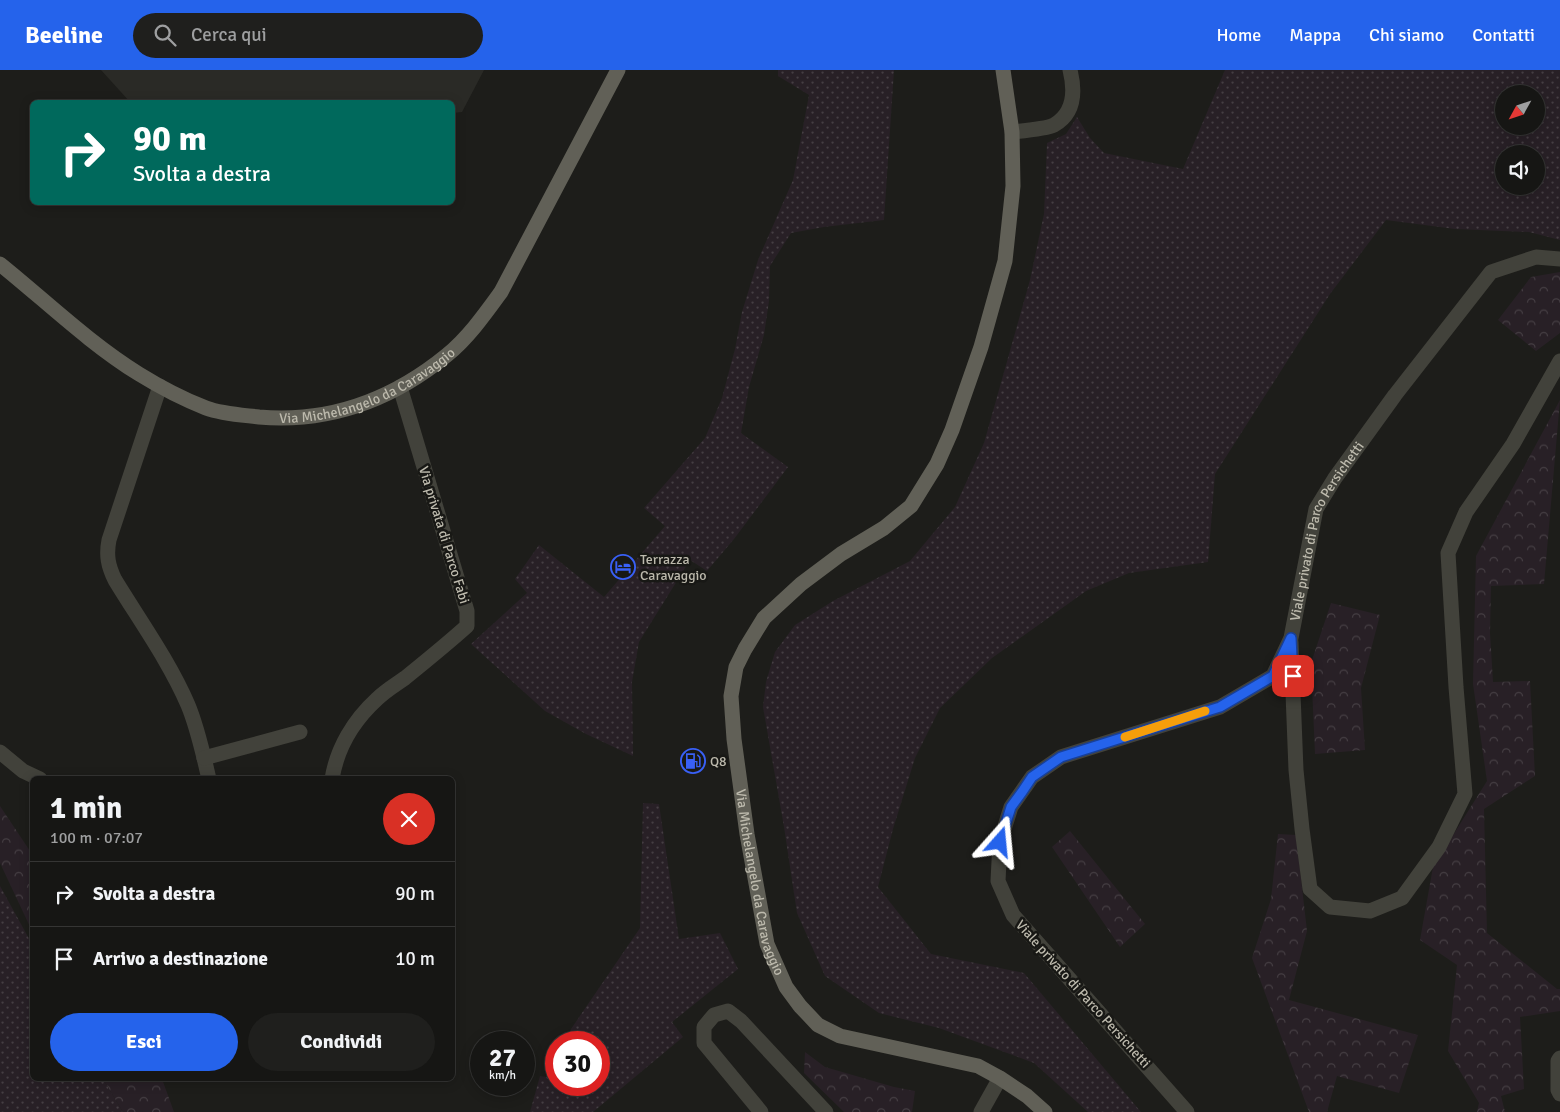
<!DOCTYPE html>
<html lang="it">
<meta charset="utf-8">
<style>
body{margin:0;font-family:Signika,sans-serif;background:#1f1f1d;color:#f1f3f6;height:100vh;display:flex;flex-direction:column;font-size:19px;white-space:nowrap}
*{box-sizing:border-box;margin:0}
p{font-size:16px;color:#9e9fa0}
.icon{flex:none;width:28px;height:28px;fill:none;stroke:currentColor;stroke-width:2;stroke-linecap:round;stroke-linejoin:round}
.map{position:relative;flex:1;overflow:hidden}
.side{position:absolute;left:30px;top:706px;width:425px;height:305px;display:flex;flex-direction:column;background:#161614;border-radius:8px;box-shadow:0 2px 12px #0003,0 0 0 1px #353534}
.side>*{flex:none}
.guide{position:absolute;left:30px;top:30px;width:425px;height:105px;border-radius:8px;box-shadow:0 2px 12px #0003,0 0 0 1px #353534;background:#00695c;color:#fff;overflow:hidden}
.needle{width:32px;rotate:230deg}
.controls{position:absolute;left:1495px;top:15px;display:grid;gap:10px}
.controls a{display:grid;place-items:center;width:50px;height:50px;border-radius:50%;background:#161614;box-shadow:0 2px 12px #0003,0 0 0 1px #353534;font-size:25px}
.speed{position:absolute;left:470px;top:961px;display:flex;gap:10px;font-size:25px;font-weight:700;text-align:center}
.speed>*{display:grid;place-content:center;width:65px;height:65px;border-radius:50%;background:#161614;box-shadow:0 2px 12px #0003,0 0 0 1px #353534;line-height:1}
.speed small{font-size:12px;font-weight:400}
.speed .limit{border:8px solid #d22;background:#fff;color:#111}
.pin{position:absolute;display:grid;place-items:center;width:42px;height:42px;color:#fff;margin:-21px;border-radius:10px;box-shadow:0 2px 8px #0006}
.me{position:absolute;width:55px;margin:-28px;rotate:18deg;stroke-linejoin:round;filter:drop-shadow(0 0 4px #0008)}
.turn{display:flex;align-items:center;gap:18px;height:105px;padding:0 20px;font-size:22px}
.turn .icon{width:65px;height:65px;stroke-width:2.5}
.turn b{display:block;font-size:35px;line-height:42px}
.round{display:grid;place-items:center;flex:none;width:52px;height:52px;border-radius:26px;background:#1f1f1d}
.summary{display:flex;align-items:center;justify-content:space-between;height:85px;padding:0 20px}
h1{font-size:30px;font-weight:700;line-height:38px}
.cta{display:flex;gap:10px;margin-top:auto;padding:10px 20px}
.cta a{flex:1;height:58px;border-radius:30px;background:#2563eb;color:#fff;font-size:20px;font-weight:700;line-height:58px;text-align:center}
.cta a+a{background:#1f1f1d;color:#f1f3f6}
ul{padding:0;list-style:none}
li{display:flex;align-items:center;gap:15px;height:65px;padding:0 20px;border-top:1px solid #353534}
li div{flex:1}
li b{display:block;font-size:19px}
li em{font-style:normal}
header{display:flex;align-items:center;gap:30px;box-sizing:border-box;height:70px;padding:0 25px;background:#2563eb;color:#fff}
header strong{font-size:24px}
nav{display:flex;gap:28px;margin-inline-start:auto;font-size:18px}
.search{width:350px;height:45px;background:#1f1f1d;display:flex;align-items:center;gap:12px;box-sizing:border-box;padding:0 18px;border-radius:28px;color:#9e9fa0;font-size:19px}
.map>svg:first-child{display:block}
</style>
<header>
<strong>Beeline</strong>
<div class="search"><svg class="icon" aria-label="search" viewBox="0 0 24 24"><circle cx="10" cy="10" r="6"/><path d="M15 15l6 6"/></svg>Cerca qui</div>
<nav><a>Home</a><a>Mappa</a><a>Chi siamo</a><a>Contatti</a></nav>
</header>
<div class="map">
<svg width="1560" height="1042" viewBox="0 0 1560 1042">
<defs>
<pattern id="grass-dots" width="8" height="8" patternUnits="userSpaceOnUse" patternTransform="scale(1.25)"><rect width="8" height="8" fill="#282026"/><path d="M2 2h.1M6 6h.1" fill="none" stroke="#453e43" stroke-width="1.8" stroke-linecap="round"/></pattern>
<pattern id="park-crowns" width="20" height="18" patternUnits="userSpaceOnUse" patternTransform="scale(1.25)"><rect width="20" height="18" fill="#282026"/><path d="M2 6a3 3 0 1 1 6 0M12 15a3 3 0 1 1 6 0" fill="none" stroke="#453e43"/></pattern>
</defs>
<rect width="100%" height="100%" fill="#1d1d1a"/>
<path fill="#2a2a26" d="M101 0H484L462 42 453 43 452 32H130Z"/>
<path fill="url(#grass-dots)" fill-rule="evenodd" d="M778 0H894L884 150 824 157 791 163 770 196 769 231 764 265 749 317 741 363 788 397 734 469 707 501 690 490 639 572 632 612 633 686 586 664 545 641 471 574 527 523 515 509 539 475 604 527 665 456 644 438 705 368 722 328 735 279 742 242 758 190 793 110 809 25 778 6Z
M1225 0H1560V170L1529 162 1455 159 1386 150 1330 224 1215 404 1208 492 1129 503 1086 521 992 588 940 638 915 688 893 759 878 817 931 884 1024 903 1141 1042H1088L1034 993 939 958 879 943 825 906 797 843 784 757 763 637 766 612 775 582 795 555 833 531 910 491 955 437 984 373 1030 210 1044 144 1047 73 1066 64 1077 47 1090 68 1104 83 1183 99ZM1504 24H1536V56H1504ZM1504 84H1536V116H1504Z
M643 733 659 734 679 869 720 863 738 899 672 952 683 967 593 1042H530L540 1006 553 1008 556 999V1015H599V972H566L571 959 640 858Z
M0 816 32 874V1009H103L123 1042H0Z"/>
<path fill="url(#park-crowns)" d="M1560 202V263L1536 281 1498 250 1531 207Z
M1560 330 1544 514 1491 516 1490 563 1493 612 1530 611 1535 706 1484 739 1487 863 1557 919H1560V941L1520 947 1524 1019 1501 1026 1505 1042H1477L1479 1033 1448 981 1457 895 1420 870 1433 797 1487 711 1473 614 1476 486Z
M1331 533 1380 545 1361 618 1365 680 1315 684 1311 593Z
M0 736 32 784V861L0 793Z
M1070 761 1145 854 1120 877 1052 777Z
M1278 764 1296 765 1307 861 1289 930 1418 965 1399 1023 1337 1006 1327 1042H1309L1252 888 1271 829Z
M805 982 825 997 894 1017 915 1021 912 1042H844L804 1003Z
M103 1009H162L174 1042H123Z"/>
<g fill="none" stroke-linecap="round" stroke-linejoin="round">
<g stroke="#42423b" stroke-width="15">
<path d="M1012 62C1021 61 1046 59 1054 55 1075 43 1075 20 1070 0"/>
<path d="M160 316 109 470C106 485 108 496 115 510 140 551 169 591 188 635 198 659 203 684 209 709"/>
<path d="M1291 572 1296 700 1302 759 1310 819 1330 837 1370 841 1402 828 1439 777 1465 724 1456 617 1448 483 1466 442 1513 374 1560 291"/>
<path d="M0 682 23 701 40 709"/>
<path d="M204 688 300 662"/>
<path d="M332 709C337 678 354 650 377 629 385 621 395 615 405 608 426 591 447 574 467 556V541L400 317"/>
<path d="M1560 988 1558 991V1020L1560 1024"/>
<path d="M761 1042 704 973V957L714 945 728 941 741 951 826 1042"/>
<path d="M981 1042 1000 1008"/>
<path id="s1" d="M1187 1042 1013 845 998 811 1000 772 1011 737 1032 707 1061 687 1220 637 1273 606 1291 568 1316 439 1335 408 1395 325 1491 202 1536 187 1560 189"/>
</g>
<g stroke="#616057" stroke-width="15">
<path id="s2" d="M1003 0 1012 62 1013 116 1005 191 981 277 952 360 937 394 911 436 884 458 841 484 801 514 764 548 745 579 736 597 731 626 734 669 747 764 767 874 786 917 800 936 818 955 840 966 978 996 1000 1008 1027 1026 1045 1042"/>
<path id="s3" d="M0 194C46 231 89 273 139 304 160 317 183 329 206 338 222 344 242 345 259 347 329 353 392 330 447 285 468 268 485 244 501 222L618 0"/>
</g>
</g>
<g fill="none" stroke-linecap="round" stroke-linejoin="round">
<defs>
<path id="route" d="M1000 772 1011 737 1022 722 1032 707 1061 687 1220 637 1273 606 1291 568 1293 606"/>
</defs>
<use href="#route" stroke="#184099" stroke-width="12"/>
<use href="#route" stroke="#2563eb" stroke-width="9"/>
<path stroke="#f59e0b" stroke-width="9" d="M1125 667 1205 641"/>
</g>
<defs>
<symbol id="hotel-ring" viewBox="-11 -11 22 22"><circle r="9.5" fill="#181815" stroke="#3960f6" stroke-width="1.5"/><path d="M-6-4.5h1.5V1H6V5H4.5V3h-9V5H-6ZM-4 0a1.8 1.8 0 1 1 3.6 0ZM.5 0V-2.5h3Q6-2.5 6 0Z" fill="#3960f6"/></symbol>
<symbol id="fuel-ring" viewBox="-11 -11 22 22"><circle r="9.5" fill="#181815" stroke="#3960f6" stroke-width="1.5"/><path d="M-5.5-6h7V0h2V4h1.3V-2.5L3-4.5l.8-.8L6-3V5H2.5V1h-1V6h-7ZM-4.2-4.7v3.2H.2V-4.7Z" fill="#3960f6"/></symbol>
</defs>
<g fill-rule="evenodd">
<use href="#hotel-ring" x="609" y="483" width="28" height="28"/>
<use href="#fuel-ring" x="679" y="677" width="28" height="28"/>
</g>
<g text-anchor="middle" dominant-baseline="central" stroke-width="5" stroke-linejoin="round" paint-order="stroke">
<g font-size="14" fill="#bdbaad" stroke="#181815">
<text stroke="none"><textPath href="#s3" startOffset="422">Via Michelangelo da Caravaggio</textPath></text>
<text stroke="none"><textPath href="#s1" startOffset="832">Viale privato di Parco Persichetti</textPath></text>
<text transform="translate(444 465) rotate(73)">Via privata di Parco Fabi</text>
<text stroke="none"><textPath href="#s2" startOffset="916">Via Michelangelo da Caravaggio</textPath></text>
<text transform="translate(1083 924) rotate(48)">Viale privato di Parco Persichetti</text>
</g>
<g font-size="14" fill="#bdbaad" stroke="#181815" text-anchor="start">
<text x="640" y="489">Terrazza<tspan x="640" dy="16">Caravaggio</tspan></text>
<text x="710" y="691">Q8</text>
</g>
</g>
</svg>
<div class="controls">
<a><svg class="needle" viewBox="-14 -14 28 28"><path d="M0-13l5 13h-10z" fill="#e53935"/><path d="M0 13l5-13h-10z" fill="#9e9fa0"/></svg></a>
<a><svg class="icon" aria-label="sound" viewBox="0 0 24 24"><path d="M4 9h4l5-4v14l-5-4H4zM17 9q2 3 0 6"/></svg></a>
</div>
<div class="speed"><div>27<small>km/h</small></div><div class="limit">30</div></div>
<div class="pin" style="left:1293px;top:606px;background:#d93025"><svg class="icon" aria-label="arrive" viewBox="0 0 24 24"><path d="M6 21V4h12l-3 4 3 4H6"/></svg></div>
<svg class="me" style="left:1000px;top:772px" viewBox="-20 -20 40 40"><path d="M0-17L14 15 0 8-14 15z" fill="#2563eb" stroke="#fff" stroke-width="4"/></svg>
<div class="guide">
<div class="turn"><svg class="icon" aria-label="right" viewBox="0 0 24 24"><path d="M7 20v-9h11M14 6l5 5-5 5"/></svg><div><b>90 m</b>Svolta a destra</div></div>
</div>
<section class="side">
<div class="summary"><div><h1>1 min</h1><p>100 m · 07:07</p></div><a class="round" style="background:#d93025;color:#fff"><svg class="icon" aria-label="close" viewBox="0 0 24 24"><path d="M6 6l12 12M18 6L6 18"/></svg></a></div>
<ul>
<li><svg class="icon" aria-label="right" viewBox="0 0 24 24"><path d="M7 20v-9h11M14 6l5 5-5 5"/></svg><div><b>Svolta a destra</b></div><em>90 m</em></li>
<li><svg class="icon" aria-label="arrive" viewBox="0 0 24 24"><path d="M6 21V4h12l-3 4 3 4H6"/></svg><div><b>Arrivo a destinazione</b></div><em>10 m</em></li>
</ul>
<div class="cta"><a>Esci</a><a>Condividi</a></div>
</section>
</div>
